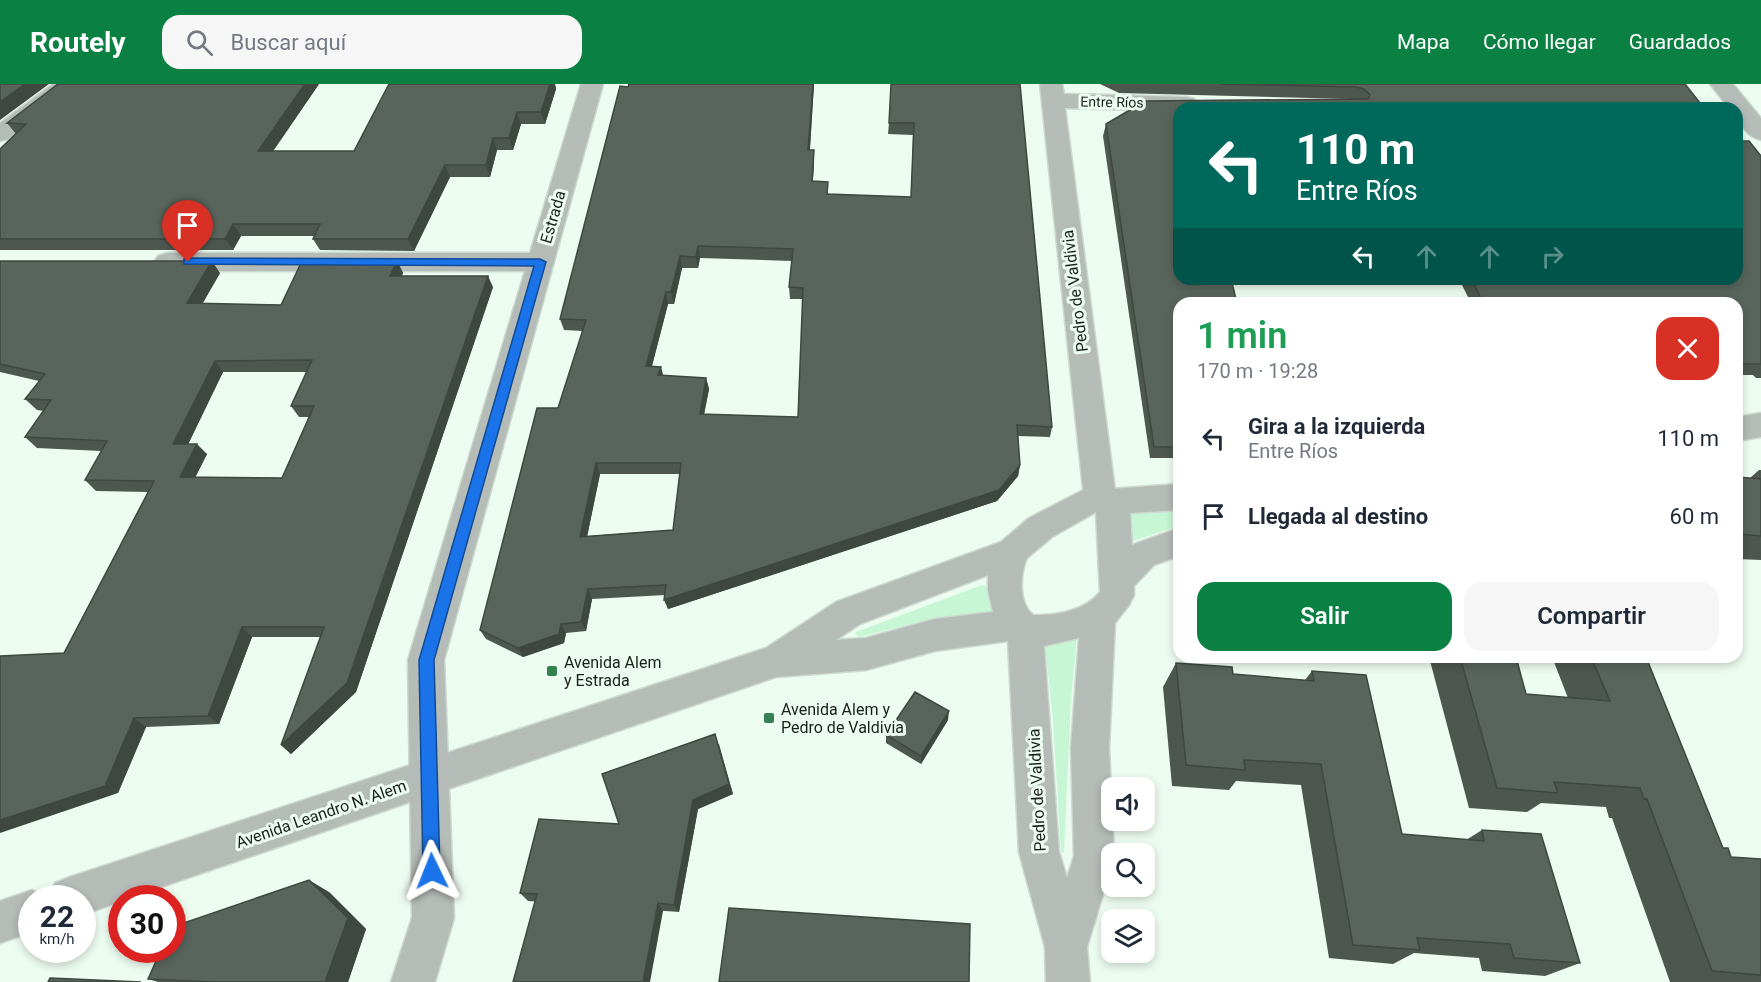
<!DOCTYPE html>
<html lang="es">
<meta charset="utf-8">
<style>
body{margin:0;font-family:Roboto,sans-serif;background:#f6f6f7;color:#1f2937;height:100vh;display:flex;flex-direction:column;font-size:22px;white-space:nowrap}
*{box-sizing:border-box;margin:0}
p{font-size:20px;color:#747a83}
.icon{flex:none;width:33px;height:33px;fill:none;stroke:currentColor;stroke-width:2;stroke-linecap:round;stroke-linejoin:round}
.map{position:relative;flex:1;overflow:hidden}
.side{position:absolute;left:1173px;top:213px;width:570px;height:366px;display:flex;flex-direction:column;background:#fff;border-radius:18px;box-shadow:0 3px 9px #0003}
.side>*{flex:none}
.banner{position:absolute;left:1173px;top:18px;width:570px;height:183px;border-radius:18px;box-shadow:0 3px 9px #0003;background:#00695c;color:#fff;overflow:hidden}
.fabs{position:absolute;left:1101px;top:693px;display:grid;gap:12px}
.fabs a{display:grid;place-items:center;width:54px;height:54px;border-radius:12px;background:#fff;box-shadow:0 3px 9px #0003;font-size:30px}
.speed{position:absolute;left:18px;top:801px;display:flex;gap:12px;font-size:30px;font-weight:700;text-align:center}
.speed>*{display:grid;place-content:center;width:78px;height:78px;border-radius:50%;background:#fff;box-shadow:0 3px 9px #0003;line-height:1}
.speed small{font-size:15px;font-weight:400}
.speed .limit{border:9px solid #d22;background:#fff;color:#111}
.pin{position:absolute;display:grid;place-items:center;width:51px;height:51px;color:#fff;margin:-62px -26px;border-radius:50% 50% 50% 0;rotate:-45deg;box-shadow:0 0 6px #0007}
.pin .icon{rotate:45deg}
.me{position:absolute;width:66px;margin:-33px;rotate:358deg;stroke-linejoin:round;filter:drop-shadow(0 0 4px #0008)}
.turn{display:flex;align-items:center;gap:21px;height:126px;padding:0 24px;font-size:27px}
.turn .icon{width:78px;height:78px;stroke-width:2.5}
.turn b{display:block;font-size:42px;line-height:51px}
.lanes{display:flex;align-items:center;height:57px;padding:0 24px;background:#0003;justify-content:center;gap:30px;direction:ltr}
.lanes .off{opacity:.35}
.round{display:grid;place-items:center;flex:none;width:63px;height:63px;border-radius:18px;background:#f6f6f7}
.overview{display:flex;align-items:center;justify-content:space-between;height:102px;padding:0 24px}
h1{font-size:36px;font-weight:600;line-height:45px;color:#1e9e55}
.primary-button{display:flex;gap:12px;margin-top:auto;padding:12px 24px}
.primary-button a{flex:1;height:69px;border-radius:18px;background:#0b8043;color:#fff;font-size:24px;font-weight:600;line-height:69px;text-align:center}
.primary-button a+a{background:#f6f6f7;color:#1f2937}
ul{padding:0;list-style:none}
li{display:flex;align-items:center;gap:18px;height:78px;padding:0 24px}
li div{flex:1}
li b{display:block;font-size:22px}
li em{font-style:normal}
header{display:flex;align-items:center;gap:36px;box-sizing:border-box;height:84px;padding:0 30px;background:#0b8043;color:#fff}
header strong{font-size:28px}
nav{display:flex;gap:33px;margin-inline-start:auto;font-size:21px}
.search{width:420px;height:54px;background:#f6f6f7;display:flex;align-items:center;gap:15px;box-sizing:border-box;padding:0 21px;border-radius:18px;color:#747a83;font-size:22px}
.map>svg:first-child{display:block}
</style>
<header>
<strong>Routely</strong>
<div class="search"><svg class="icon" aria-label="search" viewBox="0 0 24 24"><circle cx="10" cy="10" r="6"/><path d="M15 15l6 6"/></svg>Buscar aquí</div>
<nav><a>Mapa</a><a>Cómo llegar</a><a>Guardados</a></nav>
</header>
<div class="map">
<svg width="1761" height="898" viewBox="0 0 1761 898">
<rect width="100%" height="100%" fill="#edfcf1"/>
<path fill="#c7f6d4" d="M1179 426V442L1129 458 1128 429Z
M982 501 988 503 993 524 989 530 919 538 859 553 855 550 856 548Z
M1077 553 1071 616 1064 769 1061 768 1053 637 1045 562Z"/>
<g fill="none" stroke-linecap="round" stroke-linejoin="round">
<defs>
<path id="minor" d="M53 0H78L8 55 0 57V39Z
M581 0H603L444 576 454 834 435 898H391L412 834 408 576 525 187H167L158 184 154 178 158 172 167 169H530Z
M1040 0H1062L1064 10 1186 13 1194 15 1197 20 1195 24H1179V27L1065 24 1116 414 1111 423 1100 427 1089 423 1084 414Z
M1710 0H1733L1761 34V56C1747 53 1737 38 1737 24H1729Z"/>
<path id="tertiary" d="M1761 329V353L1737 357V333Z
M1179 400V426L1130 429 1132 461 1179 444V472L1154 481 1134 502V511L1129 521 1115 539 1109 664 1114 770H1112V781L1087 863 1090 898H1046L1045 863 1019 768 1008 557 935 567 866 586 776 593 129 814H122V817L82 831V814H49L55 799 70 793 766 564 836 518 1001 458 1029 434 1089 403 1100 401 1111 405ZM1096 428 1100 508C1085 527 1056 532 1033 531 1018 519 1020 490 1027 474L1052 453ZM988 491V506L993 528 935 535 866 554 836 556 860 540ZM1079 554 1071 664 1074 772 1067 794 1059 768 1044 562Z
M32 806 48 814H32V848L0 859V817Z"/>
</defs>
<use href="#minor" stroke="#cbd9cf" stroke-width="3"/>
<use href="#tertiary" stroke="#cbd9cf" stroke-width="3"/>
<use href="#minor" fill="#b5bbb6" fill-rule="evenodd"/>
<use href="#tertiary" fill="#b5bbb6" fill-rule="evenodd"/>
</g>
<path fill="#4d574f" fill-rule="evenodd" d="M58 0H319L273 67H354L389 0H555L556 5 545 40H521L513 66H497L490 93H450L414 167 320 166 313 155 314 152H241L233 166H0V65L16 50 7 39Z
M814 0 810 66H814V78L813 97 829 110 911 113 913 51 888 50 889 39 1020 0 1052 343 1050 353 1018 352 1020 381 1018 392 997 417 668 525 665 511 592 515 586 547 566 549 564 559 523 573 486 555 480 546 558 324 583 247 564 246 560 235ZM700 174 792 177 789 203 790 215H803L798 333 704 330 709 305 706 294 663 292 652 282 668 220H674L682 184H698ZM600 390H680L673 446 587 452Z
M1100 0H1685L1704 24H1179V195H1231L1237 219H1179V374H1150L1103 52 1106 40 1145 17 1352 15 1119 9Z
M1761 72V294H1756L1753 291H1737V219H1471L1459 195H1737Z
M0 177 220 189 202 220 281 221 397 177 403 189 402 192 493 203 356 608 291 670 281 661 321 553H252L219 640 146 643 118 709 64 569 148 408 96 407 85 396 101 367 37 364 25 353 44 327 37 326 25 315 39 297 0 288ZM223 288H307L291 322 299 333H309L282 394 195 393 207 370 188 360Z
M1759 386H1761V476L1737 475V393L1750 394Z
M1429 573H1516L1526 610 1568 614 1552 573H1646L1723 764 1731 773 1761 775V898H1670L1612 734H1609L1606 723 1541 719 1527 728 1469 724Z
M1176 579 1233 590 1305 596 1312 587 1402 750 1466 756 1482 746 1580 879 1545 892 1482 887 1479 874 1414 869 1393 880 1329 874 1301 701 1236 697 1229 706 1172 702 1163 603Z
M948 636 921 680 886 659V651Z
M719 660 733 710 698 725 679 828 528 817 520 809 619 740Z
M329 808 366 845 348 898H158L148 895Z"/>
<path fill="#3e4740" d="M25 0H49L0 36V18Z
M305 0H319L265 79 258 67Z
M550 0H555L556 5 545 40 541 28Z
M813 0H814L809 77 808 66Z
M517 28 521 40 513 66 509 54Z
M493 54 497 66 490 93 486 81Z
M814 66V78L812 108V97Z
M445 81 450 93 414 167 408 155Z
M233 140 241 152 233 166 225 155Z
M698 162 700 174 698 184 696 173Z
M680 172 682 184 674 220 671 208Z
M212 177 220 189 196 231 187 219Z
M397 177 403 189 396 203 390 192Z
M488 192 493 203 356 608 291 670 281 661Z
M666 208 668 220 649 293 646 282Z
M215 277 223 288 183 371 173 360Z
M661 283 664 294 658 291Z
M706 294 709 305 702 341 700 330Z
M197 360 207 370 190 404 180 393Z
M596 379 600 390 585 463 580 453Z
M1020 381 1018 392 997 417 668 525 664 516Z
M588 505 592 515 586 547 581 538Z
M561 540 566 549 564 559 523 573 518 564Z
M242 543 252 553 219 640 208 632Z
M949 627 948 636 921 680V672Z
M134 634 146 643 118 709 0 749V736Z
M715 650 733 710 698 725 679 828 674 821 693 716Z
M309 796 329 808 366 845 348 898H325Z
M658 819 663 827 650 898H643Z"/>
<path fill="#59655c" stroke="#3e4740" stroke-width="1.5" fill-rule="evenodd" d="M0 0H25L0 18Z
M58 0H305L258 67H354L389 0H550L541 28H517L509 54H493L486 81H445L408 155H313L320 140H233L225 155H0V65L26 40 7 39Z
M629 0H813L808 66H814L812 97 828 98 827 110 911 113 914 39H889L891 0H1020L1052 343 1017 341 1020 381 999 406 664 516 666 501 588 505 581 538 561 540 559 550 518 564 480 546 537 324H558L586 236 560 235 620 2 628 3ZM698 162 793 165 789 203 803 204 798 333 700 330 706 294 658 291 661 283 646 282 666 208H671L680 172 696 173ZM596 379H681L673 446 580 453Z
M1220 0H1685L1704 24H1179V195H1231L1237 219H1179V363H1154L1106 40 1145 17 1368 15 1370 11 1364 5 1356 3Z
M1737 57H1749L1761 72V280H1737V219H1483L1472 195H1737Z
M0 177H212L187 219 281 221 302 177H397L390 192H488L347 599 281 661 324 543H242L208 632 134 634 105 702 0 736V572L64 569 154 397 85 396 107 357 25 353 51 316 25 315 45 290 0 280ZM312 276 291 322H314L282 394 180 393 197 360H173L215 277Z
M1737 393 1761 395V452L1737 450Z
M1460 573H1516L1526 610 1610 617 1591 573H1646L1723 764H1728L1731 773 1761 775V891L1712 887 1647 715H1644L1640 704 1554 698 1558 709 1497 704Z
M1176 579 1232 583 1233 590 1314 597 1312 587 1366 591 1402 750 1484 757 1482 746 1541 750 1580 879 1514 874 1510 860 1417 854 1420 866 1353 861 1321 680 1244 676 1245 686 1186 681Z
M915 608 949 627 921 672 886 651Z
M715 650 729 700 693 716 674 821 658 819 643 898H513L537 810 520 809 539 735 619 740 602 690Z
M309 796 348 834 325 898H213L148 895 161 866H172V843Z
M729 824 970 840 969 898H719Z
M50 894 141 898H48Z"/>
<path fill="#1a73e8" stroke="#114b97" stroke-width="1.5" d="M188 174 540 175 546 178 434 576 440 787 438 793 432 796 426 793 423 787 419 576 534 182 184 180V175Z"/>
<g fill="#338050" stroke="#edfcf1" stroke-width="2">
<rect x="546" y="581" width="12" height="12" rx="3"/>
<rect x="763" y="628" width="12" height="12" rx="3"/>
</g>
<g text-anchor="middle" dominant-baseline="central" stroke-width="6" stroke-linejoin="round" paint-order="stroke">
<g font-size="14" fill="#1a1f1b" stroke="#edfcf1">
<text transform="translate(1112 18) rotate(1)">Entre Ríos</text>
</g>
<g font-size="16" fill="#1a1f1b" stroke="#edfcf1">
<text transform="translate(553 133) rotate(-74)">Estrada</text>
<text transform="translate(1075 207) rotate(-97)">Pedro de Valdivia</text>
<text transform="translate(1037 706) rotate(-93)">Pedro de Valdivia</text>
<text transform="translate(321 730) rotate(-19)">Avenida Leandro N. Alem</text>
</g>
<g font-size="16" fill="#1a1f1b" stroke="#edfcf1" text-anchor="start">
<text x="564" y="578">Avenida Alem<tspan x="564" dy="18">y Estrada</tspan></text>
<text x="781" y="625">Avenida Alem y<tspan x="781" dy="18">Pedro de Valdivia</tspan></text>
</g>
</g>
</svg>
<div class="fabs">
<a><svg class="icon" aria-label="sound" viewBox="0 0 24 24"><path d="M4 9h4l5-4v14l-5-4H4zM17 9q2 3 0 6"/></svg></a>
<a><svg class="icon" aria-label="search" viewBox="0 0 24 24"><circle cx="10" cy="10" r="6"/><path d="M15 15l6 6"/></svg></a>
<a><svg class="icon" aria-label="layers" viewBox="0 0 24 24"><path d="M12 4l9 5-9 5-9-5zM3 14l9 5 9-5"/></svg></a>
</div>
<div class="speed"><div>22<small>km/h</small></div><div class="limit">30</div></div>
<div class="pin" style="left:188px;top:178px;background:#d93025"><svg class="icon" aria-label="arrive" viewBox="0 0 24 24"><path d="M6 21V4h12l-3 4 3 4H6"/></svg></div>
<svg class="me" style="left:432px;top:787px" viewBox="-20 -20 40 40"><path d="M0-17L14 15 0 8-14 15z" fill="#1a73e8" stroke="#fff" stroke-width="4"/></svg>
<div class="banner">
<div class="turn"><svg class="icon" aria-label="left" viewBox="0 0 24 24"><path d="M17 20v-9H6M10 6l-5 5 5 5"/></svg><div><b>110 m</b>Entre Ríos</div></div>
<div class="lanes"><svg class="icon" aria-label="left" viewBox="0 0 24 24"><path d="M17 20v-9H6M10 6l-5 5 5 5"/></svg><svg class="icon off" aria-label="ahead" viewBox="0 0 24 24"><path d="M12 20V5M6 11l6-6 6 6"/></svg><svg class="icon off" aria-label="ahead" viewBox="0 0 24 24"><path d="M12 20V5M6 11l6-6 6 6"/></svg><svg class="icon off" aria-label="right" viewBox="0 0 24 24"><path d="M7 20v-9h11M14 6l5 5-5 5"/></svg></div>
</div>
<section class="side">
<div class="overview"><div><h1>1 min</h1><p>170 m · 19:28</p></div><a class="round" style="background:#d93025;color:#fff"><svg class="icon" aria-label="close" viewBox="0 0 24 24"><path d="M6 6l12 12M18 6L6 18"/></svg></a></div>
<ul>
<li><svg class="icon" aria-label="left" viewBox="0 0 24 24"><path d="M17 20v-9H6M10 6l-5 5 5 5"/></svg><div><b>Gira a la izquierda</b><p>Entre Ríos</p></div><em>110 m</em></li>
<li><svg class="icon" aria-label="arrive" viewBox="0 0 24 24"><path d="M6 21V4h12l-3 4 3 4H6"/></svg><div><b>Llegada al destino</b></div><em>60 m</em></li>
</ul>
<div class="primary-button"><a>Salir</a><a>Compartir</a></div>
</section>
</div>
